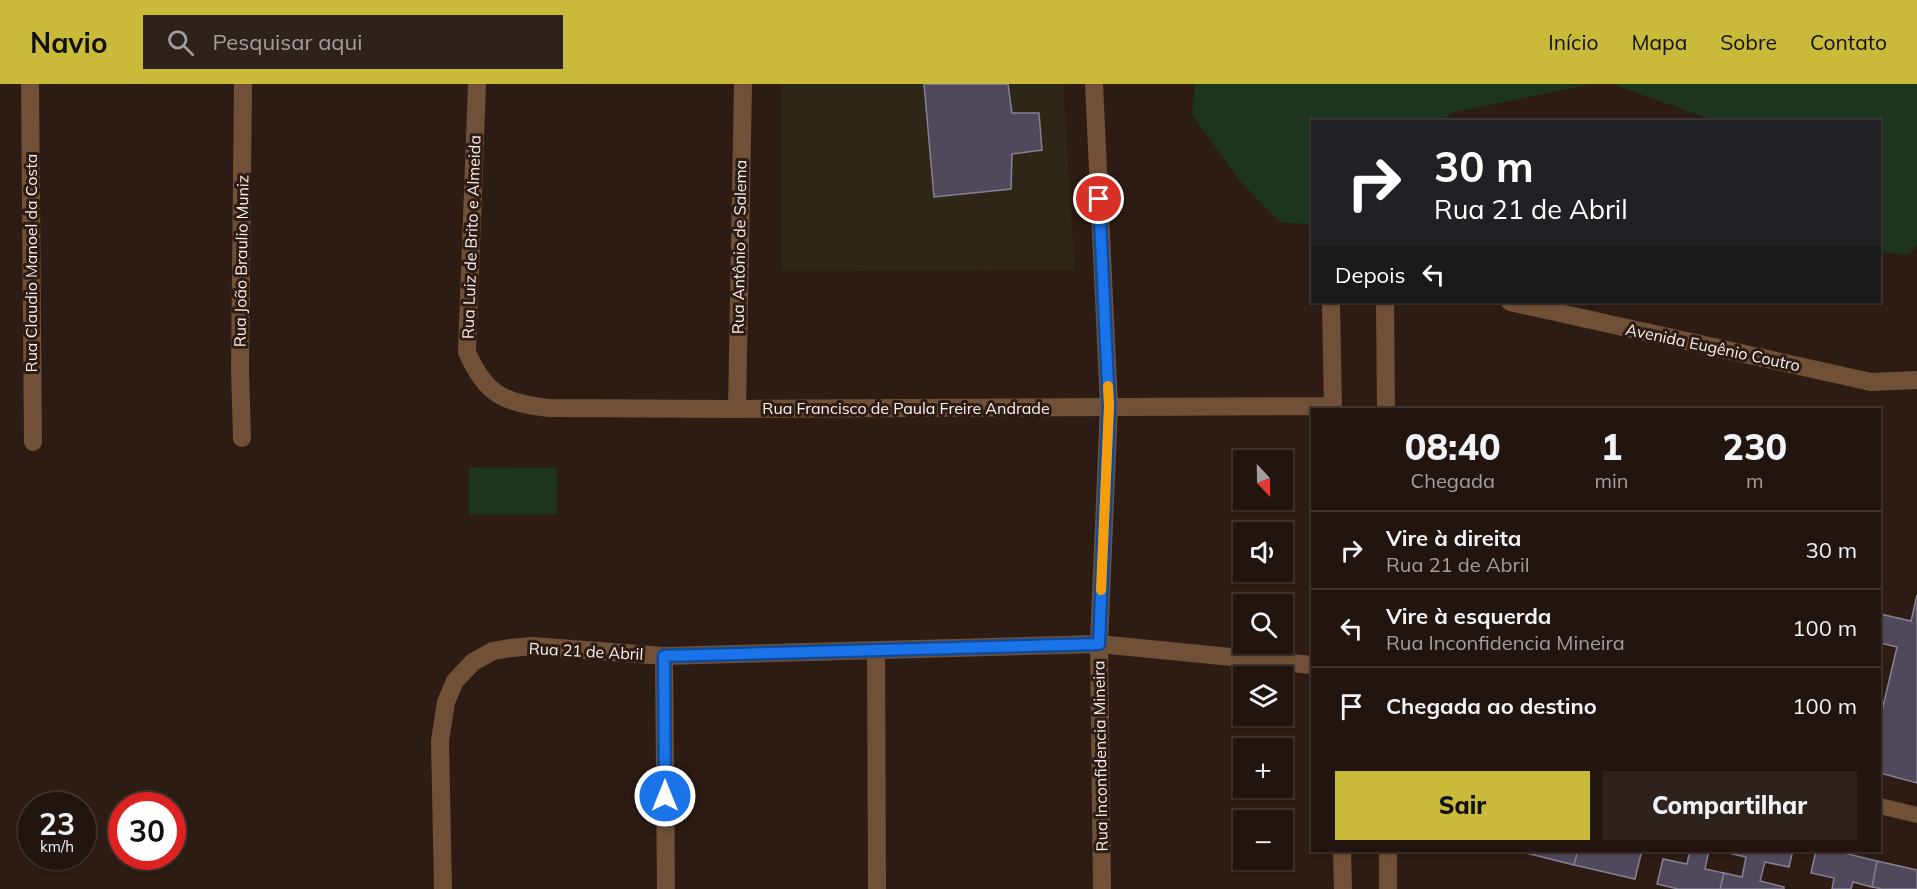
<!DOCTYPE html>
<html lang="pt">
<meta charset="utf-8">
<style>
body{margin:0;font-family:Mulish,sans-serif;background:#2e221d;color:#f1f3f6;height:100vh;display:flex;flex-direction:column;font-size:22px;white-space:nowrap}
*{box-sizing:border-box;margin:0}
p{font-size:20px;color:#a29f9e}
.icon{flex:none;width:33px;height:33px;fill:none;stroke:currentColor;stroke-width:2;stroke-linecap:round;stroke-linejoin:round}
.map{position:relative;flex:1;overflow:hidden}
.details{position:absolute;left:1311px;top:324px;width:570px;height:444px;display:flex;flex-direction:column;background:#22150f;border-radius:0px;box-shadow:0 2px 4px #0004,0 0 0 2px #3f342f}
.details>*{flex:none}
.guide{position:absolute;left:1311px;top:36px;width:570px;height:183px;border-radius:0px;box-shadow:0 2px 4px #0004,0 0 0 2px #3f342f;background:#202124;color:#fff;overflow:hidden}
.needle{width:39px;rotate:158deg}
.buttons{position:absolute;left:1233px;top:366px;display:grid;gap:12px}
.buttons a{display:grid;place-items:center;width:60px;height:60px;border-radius:0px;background:#22150f;box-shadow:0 2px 4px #0004,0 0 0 2px #3f342f;font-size:30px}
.speed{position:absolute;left:18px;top:708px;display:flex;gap:12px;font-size:30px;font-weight:700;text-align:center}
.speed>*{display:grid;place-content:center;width:78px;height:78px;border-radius:50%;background:#22150f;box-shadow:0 2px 4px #0004,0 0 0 2px #3f342f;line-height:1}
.speed small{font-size:15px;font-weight:400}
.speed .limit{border:9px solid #d22;background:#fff;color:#111}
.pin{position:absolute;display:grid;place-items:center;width:51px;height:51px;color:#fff;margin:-26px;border:3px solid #fff;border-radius:50%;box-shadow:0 2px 6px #0007}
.me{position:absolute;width:66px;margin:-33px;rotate:0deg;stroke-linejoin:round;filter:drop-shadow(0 0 4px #0008)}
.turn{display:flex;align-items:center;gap:21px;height:126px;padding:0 24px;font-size:27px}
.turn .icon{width:78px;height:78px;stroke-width:2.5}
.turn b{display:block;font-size:42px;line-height:51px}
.then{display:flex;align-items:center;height:57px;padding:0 24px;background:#0003;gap:12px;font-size:22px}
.eta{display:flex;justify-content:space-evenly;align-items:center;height:102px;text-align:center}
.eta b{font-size:36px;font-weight:800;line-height:42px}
.action{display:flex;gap:12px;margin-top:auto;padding:12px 24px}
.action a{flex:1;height:69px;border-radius:0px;background:#c9ba3a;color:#111;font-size:24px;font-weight:800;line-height:69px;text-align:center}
.action a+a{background:#2e221d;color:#f1f3f6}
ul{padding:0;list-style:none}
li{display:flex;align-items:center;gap:18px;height:78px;padding:0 24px;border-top:2px solid #3f342f}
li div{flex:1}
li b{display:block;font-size:22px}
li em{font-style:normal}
header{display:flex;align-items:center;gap:36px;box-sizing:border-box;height:84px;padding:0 30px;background:#c9ba3a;color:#111}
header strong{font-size:28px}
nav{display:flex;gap:33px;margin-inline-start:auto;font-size:21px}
.search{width:420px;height:54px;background:#2e221d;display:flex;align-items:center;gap:15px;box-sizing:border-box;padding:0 21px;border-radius:0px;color:#a29f9e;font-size:22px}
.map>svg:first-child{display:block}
</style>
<header>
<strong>Navio</strong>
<div class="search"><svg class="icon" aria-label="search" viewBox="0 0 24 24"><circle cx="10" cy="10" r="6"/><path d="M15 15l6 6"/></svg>Pesquisar aqui</div>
<nav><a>Início</a><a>Mapa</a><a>Sobre</a><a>Contato</a></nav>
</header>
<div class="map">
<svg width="1917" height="805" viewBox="0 0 1917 805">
<rect width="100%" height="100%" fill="#2d1c14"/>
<path fill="#2e2717" d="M782 0H1063L1075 186 782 187Z"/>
<path fill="#1d341f" d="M1195 0H1591L1451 29 1445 37 1312 38V141L1280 138 1238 95 1192 30Z
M1612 0H1917V161L1908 171 1880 168V38L1716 37Z
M469 383 557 384V430H469Z"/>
<path fill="#4f495b" stroke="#878095" stroke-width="1.5" d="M924 0H1008L1012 29H1039L1042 66 1012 70 1011 105 934 113Z
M1917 511V699L1880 689V635L1897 563 1880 559V530L1911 537Z
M1514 766H1578L1574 781Z
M1578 766H1628L1641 770 1635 795 1574 781Z
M1690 766H1709L1705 785 1724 789 1720 805H1678L1657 800 1663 775 1687 780Z
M1729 766H1793L1789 783 1765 778 1760 797 1784 803V805H1720L1724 789 1742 793 1746 773 1728 769Z
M1816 766H1832L1877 777 1872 803 1853 798 1851 805H1832L1834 794 1811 789Z
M1877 777 1917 786V805H1882L1872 803Z"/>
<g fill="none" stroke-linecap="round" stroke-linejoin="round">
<path stroke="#705137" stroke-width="16" d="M1880 722 1917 731"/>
<path stroke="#705137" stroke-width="18" d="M30 0 33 358
M477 0 467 268C486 312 504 318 549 324L737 325 1333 322
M1094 0 1109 322 1099 560 1102 805
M1331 218 1333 326
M1385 218 1386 326
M1510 218 1871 298 1917 296
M737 325 743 0
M242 354 240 285 243 0
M876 566 877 805
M664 572 666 805
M1342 766 1343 805
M1388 766V805
M443 805 440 657 446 618 455 597 473 578 493 567 511 564 532 562 664 572 1099 560 1312 581"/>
</g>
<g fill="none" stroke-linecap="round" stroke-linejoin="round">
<defs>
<path id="route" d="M665 712 664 572 1099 560 1109 322 1099 115"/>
</defs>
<use href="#route" stroke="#114b97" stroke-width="15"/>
<use href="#route" stroke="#1a73e8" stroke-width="10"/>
<path stroke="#f59e0b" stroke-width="10" d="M1101 506 1109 322 1108 302"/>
</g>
<g text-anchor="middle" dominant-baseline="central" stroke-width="6" stroke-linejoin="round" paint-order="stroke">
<g font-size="16" fill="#fcefea" stroke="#2d1c14">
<text transform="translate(471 153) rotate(-88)">Rua Luiz de Brito e Almeida</text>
<text transform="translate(739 163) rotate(-89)">Rua Antônio de Salema</text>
<text transform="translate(241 177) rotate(-89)">Rua João Braulio Muniz</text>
<text transform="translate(31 179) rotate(-90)">Rua Claudio Manoel da Costa</text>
<text transform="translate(1713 263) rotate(12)">Avenida Eugênio Coutro</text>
<text x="906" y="324">Rua Francisco de Paula Freire Andrade</text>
<text transform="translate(586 567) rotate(3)">Rua 21 de Abril</text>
<text transform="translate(1100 672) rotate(-91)">Rua Inconfidencia Mineira</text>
</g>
</g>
</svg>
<div class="buttons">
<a><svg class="needle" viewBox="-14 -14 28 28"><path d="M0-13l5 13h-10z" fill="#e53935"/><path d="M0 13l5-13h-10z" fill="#a29f9e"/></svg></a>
<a><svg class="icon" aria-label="sound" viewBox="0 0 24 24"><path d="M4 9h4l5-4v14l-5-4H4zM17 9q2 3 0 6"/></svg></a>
<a><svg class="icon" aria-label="search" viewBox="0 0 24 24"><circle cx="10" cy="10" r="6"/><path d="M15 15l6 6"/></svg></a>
<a><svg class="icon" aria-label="layers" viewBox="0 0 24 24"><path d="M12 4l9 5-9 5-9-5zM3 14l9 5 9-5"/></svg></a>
<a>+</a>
<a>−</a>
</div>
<div class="speed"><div>23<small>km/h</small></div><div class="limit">30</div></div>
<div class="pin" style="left:1099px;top:115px;background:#d93025"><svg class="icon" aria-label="arrive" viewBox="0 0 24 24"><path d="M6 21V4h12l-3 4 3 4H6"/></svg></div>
<svg class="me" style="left:665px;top:712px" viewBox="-20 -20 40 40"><circle r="17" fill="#1a73e8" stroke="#fff" stroke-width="3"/><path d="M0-11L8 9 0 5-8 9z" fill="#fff"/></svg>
<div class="guide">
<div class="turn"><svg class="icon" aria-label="right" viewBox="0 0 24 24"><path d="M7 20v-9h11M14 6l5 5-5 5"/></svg><div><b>30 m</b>Rua 21 de Abril</div></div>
<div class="then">Depois<svg class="icon" aria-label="left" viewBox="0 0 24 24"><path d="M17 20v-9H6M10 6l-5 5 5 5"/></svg></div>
</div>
<section class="details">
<div class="eta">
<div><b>08:40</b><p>Chegada</p></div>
<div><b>1</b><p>min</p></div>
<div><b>230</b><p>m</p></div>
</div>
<ul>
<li><svg class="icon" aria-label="right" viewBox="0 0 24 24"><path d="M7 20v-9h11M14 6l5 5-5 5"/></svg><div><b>Vire à direita</b><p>Rua 21 de Abril</p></div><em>30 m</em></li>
<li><svg class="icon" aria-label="left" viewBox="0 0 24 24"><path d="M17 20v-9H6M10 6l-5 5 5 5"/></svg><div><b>Vire à esquerda</b><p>Rua Inconfidencia Mineira</p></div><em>100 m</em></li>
<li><svg class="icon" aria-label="arrive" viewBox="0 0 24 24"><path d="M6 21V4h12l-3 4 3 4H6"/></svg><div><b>Chegada ao destino</b></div><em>100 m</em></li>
</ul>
<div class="action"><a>Sair</a><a>Compartilhar</a></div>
</section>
</div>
